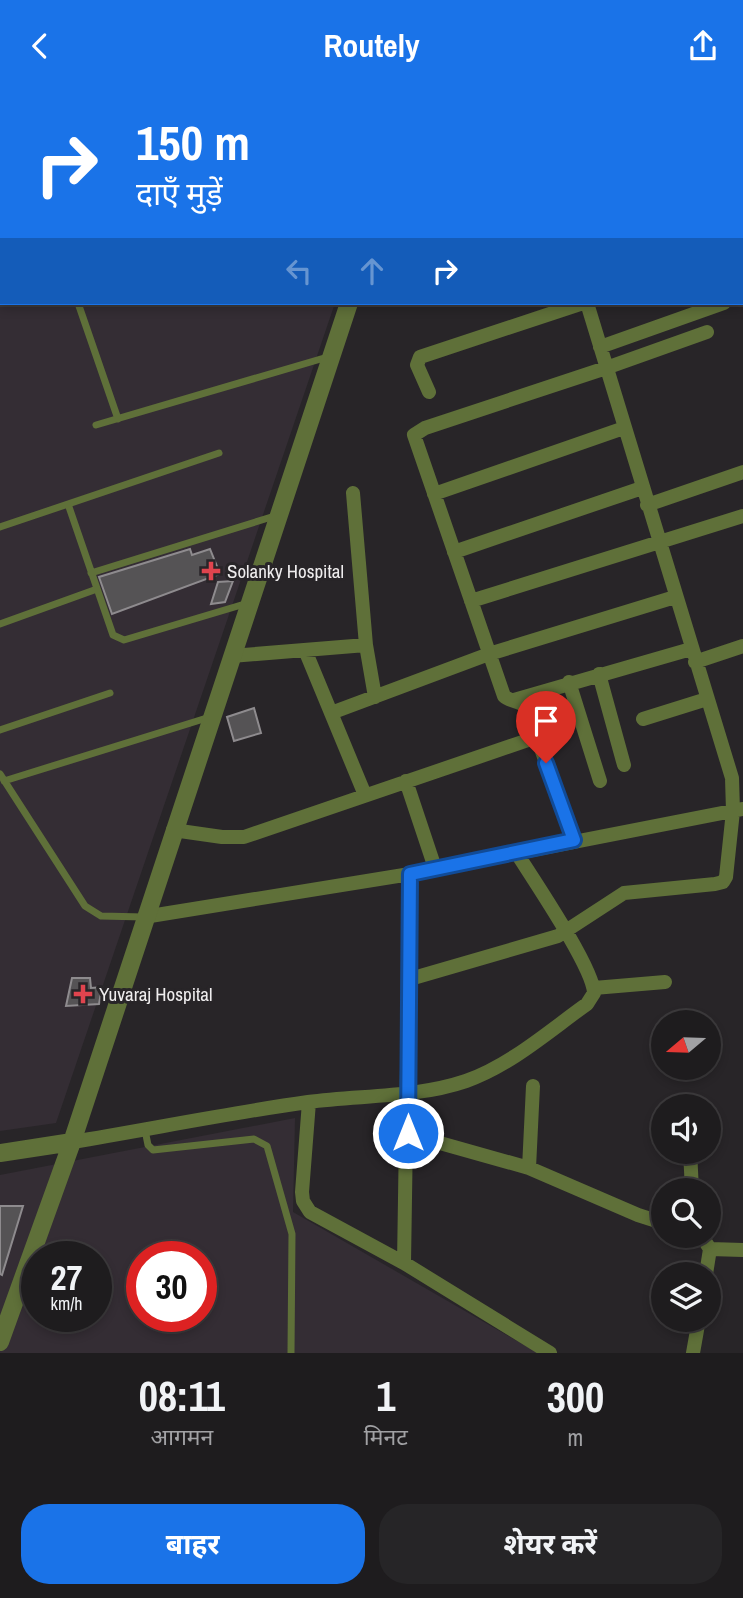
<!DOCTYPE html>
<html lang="hi">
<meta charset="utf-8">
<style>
body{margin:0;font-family:"Archivo Narrow","Noto Sans Devanagari",sans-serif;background:#262527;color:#f1f3f6;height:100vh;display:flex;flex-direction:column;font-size:26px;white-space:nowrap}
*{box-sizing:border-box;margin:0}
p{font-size:23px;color:#a1a1a4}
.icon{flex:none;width:38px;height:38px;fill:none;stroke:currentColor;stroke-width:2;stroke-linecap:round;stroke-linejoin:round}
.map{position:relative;height:1262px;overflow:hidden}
.side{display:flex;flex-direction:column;background:#1e1c1e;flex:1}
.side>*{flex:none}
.banner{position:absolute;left:0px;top:0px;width:744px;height:214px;box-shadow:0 4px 10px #0003,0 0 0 2px #3c3a3c;background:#1a73e8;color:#fff;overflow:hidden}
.needle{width:46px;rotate:251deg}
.controls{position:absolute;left:651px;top:919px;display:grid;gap:14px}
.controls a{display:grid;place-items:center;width:70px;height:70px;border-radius:50%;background:#1e1c1e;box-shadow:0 4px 10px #0003,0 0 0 2px #3c3a3c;font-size:35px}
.speed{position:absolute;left:21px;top:1150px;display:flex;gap:14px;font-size:35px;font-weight:700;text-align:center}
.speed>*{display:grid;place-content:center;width:91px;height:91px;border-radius:50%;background:#1e1c1e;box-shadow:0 4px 10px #0003,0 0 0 2px #3c3a3c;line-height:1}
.speed small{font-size:18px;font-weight:400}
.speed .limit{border:10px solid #d22;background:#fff;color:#111}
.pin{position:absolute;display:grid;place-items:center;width:60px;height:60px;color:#fff;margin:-72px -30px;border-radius:50% 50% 50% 0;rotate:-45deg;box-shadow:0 0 7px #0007}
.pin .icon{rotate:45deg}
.me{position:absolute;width:77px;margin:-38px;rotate:0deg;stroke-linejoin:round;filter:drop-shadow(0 0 5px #0008)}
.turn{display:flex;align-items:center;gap:24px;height:147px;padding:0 21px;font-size:32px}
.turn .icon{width:91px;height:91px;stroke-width:2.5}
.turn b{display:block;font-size:49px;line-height:60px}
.lanes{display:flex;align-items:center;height:66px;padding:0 21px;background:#0003;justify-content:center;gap:35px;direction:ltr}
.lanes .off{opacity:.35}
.eta{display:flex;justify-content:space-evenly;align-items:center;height:119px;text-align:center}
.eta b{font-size:42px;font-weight:700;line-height:49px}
.cta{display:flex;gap:14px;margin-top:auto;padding:14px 21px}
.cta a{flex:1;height:80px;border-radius:28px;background:#1a73e8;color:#fff;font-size:28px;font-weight:700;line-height:80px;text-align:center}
.cta a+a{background:#262527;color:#f1f3f6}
header{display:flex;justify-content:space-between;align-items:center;height:91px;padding:0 21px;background:#1a73e8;color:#fff;font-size:32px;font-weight:700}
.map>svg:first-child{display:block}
</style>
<header><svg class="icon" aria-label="back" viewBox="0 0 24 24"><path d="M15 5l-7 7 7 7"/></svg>Routely<svg class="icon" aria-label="share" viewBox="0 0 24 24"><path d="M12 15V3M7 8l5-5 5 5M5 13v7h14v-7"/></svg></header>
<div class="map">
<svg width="743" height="1262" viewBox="0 0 743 1262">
<rect width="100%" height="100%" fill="#282528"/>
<path fill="#342d34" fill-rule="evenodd" d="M0 0 352 2H2V212H335L56 1032 0 1040Z
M295 1027 293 1121 538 1262H0V1084ZM37 1166H96V1225H37ZM142 1166H201V1225H142Z"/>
<path fill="#555355" stroke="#8e8b8e" stroke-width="2" d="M190 458 192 464 210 458 220 483 112 523 99 486Z
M233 490 225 511 211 513 218 491Z
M254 617 261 642 234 650 227 626Z
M72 887H90L91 897 102 896 99 913 66 915Z
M0 1115H23L2 1184 0 1183Z"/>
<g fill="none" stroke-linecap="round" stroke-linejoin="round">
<path stroke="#5f7039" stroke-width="7" d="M12 0V2
M76 0 77 2
M153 0 154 2
M123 2 128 0
M0 47 2 46
M0 85 2 84
M78 212 118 328
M96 334 331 265
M68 413 113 544 124 549 248 512
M0 436 219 362
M91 482 278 424
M0 533 97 498
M0 639 110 602
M0 683 85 815 101 825 144 826
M4 690 210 626
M145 1039 148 1054 153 1059 254 1048 267 1055 292 1143 291 1262"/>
<path stroke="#5f7039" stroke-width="14" d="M524 0V2
M655 0 656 2
M727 0V2
M449 2 455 0
M620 2 624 1
M742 52 743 56
M742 145H743
M742 205H743
M600 256 724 212
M429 301 417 274 420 266 583 212
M353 402 366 554 375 606
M434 403 624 337
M647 414 743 381
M454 461 642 397
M471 510 743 425
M305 559 365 704
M231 565 366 554
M695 571 743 555
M599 583 624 674
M569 591 600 690
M514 609 691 558
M331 622 489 563 675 506
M643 628 707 608
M406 690 435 777
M173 739 222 746H244L537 646
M574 749 526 616C519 609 510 611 504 605L414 344 425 337 606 277 707 241
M144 826 410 783 742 718
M410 888 558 845 624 802 715 793 723 791 726 786 733 720 732 687 587 212
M594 897 665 891
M309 1011 302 1101 303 1110 310 1121 404 1172 550 1262
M408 1043 529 1077 638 1124 663 1132
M72 1051C151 1038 229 1022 308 1011 360 1004 416 1007 466 990 511 974 549 940 587 913L594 902C593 876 533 788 516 761
M690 1060 692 1099
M529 1077 533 995
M701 1144 710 1158
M404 1172 410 783
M706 1183 710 1158 743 1159
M693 1262 699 1228"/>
<path stroke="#5f7039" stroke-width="18" d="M427 2 428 0
M0 1062 72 1051
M0 1251 72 1051 349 212"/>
</g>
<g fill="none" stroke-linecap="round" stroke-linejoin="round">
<defs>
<path id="route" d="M408 1042 410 783 574 749 546 672"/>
</defs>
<use href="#route" stroke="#114b97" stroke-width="18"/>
<use href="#route" stroke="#1a73e8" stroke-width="12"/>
</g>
<g fill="#e0444e" stroke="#282528" stroke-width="2.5">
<path d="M207.5 469.5h7v7h7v7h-7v7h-7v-7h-7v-7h7z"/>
<path d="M79.5 892.5h7v7h7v7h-7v7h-7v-7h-7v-7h7z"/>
</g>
<g text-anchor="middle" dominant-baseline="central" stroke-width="6" stroke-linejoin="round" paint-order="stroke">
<g font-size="19" fill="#efedee" stroke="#282528" text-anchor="start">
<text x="227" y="480">Solanky Hospital</text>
<text x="99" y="903">Yuvaraj Hospital</text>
</g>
</g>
</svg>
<div class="controls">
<a><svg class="needle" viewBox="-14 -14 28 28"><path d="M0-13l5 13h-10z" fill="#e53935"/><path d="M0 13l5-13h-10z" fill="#a1a1a4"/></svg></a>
<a><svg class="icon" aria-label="sound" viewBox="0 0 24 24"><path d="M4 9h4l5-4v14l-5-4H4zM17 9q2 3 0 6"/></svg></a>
<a><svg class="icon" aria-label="search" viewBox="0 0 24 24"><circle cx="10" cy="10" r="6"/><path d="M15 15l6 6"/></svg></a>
<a><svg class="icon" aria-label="layers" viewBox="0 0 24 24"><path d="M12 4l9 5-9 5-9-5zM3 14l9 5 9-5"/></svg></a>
</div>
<div class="speed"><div>27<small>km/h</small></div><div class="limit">30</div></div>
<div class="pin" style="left:546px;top:672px;background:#d93025"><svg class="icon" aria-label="arrive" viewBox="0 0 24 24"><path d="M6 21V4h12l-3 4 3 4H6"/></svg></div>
<svg class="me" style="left:408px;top:1042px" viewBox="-20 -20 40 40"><circle r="17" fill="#1a73e8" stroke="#fff" stroke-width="3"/><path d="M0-11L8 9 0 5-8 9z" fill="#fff"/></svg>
<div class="banner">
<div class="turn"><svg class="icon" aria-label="right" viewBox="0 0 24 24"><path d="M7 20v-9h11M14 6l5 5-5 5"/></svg><div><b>150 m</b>दाएँ मुड़ें</div></div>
<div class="lanes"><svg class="icon off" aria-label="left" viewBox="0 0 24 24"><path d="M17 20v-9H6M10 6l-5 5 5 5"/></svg><svg class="icon off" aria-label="ahead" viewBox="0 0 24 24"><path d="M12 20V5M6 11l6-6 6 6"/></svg><svg class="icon" aria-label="right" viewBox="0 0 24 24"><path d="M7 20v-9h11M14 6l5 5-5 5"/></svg></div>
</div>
</div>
<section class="side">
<div class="eta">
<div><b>08:11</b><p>आगमन</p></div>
<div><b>1</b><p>मिनट</p></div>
<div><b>300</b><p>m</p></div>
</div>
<div class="cta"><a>बाहर</a><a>शेयर करें</a></div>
</section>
